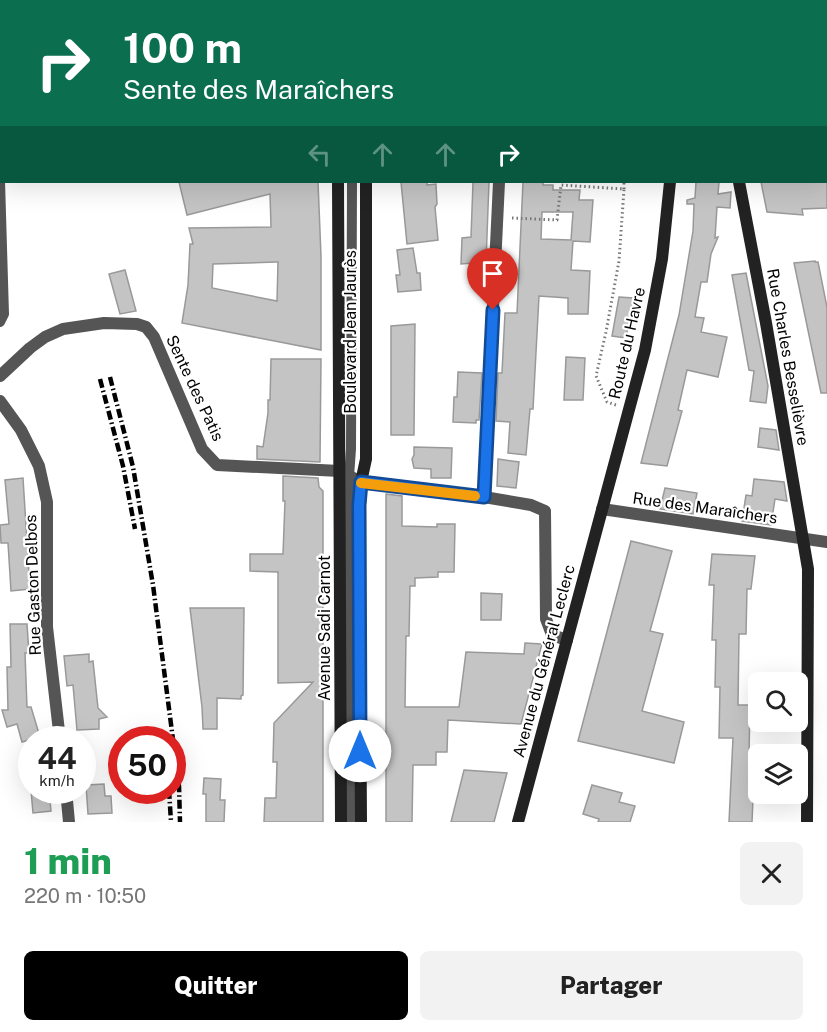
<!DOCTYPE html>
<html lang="fr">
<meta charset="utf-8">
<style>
body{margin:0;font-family:"Public Sans",sans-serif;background:#f2f2f2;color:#222;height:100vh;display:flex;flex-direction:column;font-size:22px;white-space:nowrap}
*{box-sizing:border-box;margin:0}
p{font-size:20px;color:#767676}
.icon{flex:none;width:33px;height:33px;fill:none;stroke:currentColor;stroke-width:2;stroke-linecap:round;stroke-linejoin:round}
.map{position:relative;height:822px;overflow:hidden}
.panel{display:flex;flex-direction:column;background:#fff;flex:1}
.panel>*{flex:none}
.guide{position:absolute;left:0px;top:0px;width:828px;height:183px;box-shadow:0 6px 24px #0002;background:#0b6e4f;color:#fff;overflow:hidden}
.controls{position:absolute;left:748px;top:672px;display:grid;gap:12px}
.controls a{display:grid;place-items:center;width:60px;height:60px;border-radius:9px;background:#fff;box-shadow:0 6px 24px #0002;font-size:30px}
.speed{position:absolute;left:18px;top:726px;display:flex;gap:12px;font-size:30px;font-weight:700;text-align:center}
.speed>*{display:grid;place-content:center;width:78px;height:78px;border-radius:50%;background:#fff;box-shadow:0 6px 24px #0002;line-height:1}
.speed small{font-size:15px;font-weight:400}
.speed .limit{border:9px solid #d22;background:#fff;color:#111}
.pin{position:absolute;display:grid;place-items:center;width:51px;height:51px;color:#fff;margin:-62px -26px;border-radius:50% 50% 50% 0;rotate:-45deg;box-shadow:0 0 6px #0007}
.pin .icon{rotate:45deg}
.me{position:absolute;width:66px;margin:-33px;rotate:0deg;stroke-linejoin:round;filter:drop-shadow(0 0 4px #0008)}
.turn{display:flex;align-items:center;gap:21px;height:126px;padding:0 24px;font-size:27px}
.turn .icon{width:78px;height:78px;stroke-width:2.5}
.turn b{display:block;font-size:42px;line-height:51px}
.lanes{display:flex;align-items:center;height:57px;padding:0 24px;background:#0003;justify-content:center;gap:30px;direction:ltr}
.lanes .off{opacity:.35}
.round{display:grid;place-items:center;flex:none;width:63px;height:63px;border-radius:9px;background:#f2f2f2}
.head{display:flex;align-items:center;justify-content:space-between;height:102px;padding:0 24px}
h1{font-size:36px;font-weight:800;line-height:45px;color:#1e9e55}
.cta{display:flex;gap:12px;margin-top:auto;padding:12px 24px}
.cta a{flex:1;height:69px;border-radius:9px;background:#000;color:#fff;font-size:24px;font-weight:800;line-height:69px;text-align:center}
.cta a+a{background:#f2f2f2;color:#222}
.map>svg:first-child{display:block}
</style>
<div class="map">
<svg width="827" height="822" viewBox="0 0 827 822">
<rect width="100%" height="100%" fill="#fff"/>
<path fill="#c4c4c4" stroke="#999" stroke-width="1.5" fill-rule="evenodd" d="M179 182H318L321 256V350L182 323 188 285 190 244H193L189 228 271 227 270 194 187 215ZM276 262H278L277 301 212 288 213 264Z
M401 182H427V185L436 184 437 204 435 207 438 240 407 244Z
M473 182H489L486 262 461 264 462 238 471 237Z
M523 182H543V185H553V190H580L579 200H593L590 242 573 241 571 270 590 271 588 314H568V298L539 296 533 409H530L526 455 508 453 510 422 496 421 498 373H502L505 313H517ZM542 212H573L571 240 541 239Z
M696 182H719L718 194 731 192 730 208 717 207 715 238 718 237 711 254 707 282H701L695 317 704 318 701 332 727 337 718 377 687 370 678 410 682 411 667 466 641 463 679 315 693 231 694 204H687V200L695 198Z
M761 182H827V208L802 209 803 215 767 212Z
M413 248 417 273H420L421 290 398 292 396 275H400L397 250Z
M815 261V262H818L827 307V393H821L794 263Z
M125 270 136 311 120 314 109 274Z
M746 273 768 386 766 403 750 401 754 371 749 370 732 275Z
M619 297 633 298 626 338 612 336Z
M415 324 414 435H391V326Z
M566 357 585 358 583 400H564Z
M271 359H321L320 462 257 459V446L263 447 268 413V400H270Z
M458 372 482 373 479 420H476V423L453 422 454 397H457Z
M760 428 776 430 779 450 758 447Z
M414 447 452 448 451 478H431V469L414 468 412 459 414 455Z
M498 459 519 462 516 488 497 486Z
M283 476 318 478 319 487 323 491V822H264L265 798H276L277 762H273L274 723 313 682 278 683V572L250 571V554H283L285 501H283Z
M23 478 30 589 11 591 8 543H1L0 525 9 524 5 480Z
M754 479 784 482 787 501 775 499 771 525 742 521 746 495 752 496Z
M665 488 697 493 693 514 660 509Z
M386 494 402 496V526L437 527V524H455L454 572H438V577L415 578V586H410L409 636H406L405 707H459L466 652 524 654 525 643 542 644 521 724 448 720 447 752H436V765H413L412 822H386Z
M631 541 672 551 650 631 663 634 642 711 684 722 674 763 578 741Z
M712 554 755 556 751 589H747L746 634H739L738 705H750L749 755H755L752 822H729L733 738H719L720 687H715L716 640H712L714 585H709Z
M481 593 502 594 501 620H481Z
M190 608H244L243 695 241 696V699L217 698V729H203L202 707Z
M10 624H27L29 653H25L27 707H31L40 737 22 742 17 724 7 727 2 710H8L7 667H11Z
M89 654V662L93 661 98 708 107 717 99 719V729L77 730 73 685 67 686 64 656Z
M464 770 507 773 494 822H451Z
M204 778 221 779 220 800H225L224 822H206V794H203Z
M104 784 105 796H111L112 813 88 814 86 785Z
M592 785 622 793 619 802 635 806 630 822H598L599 819 583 814Z
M31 790H49L51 811 33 813Z"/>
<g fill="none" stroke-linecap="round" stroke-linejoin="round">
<path stroke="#777" stroke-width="3" stroke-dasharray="1.5 3" stroke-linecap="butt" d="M624 189V182
M512 218 557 220 561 185 624 189 619 261 606 332 596 376 607 402 616 405"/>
<path stroke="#555" stroke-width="10" d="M340 0V2
M0 181 4 314 0 322
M351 822 349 477 351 449 352 182"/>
<path stroke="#555" stroke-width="12" d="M507 2V0
M0 376 30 348 45 337 63 329 104 323 137 324 146 327 154 337 202 449 217 465 340 471 361 482 484 497 531 505 545 511 546 619 552 635 567 640
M0 401 21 430 39 466 47 502V627L60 740
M484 497 499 182
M602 509 827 542
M66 790 69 822"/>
<path stroke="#222" stroke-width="12" d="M325 0V2
M354 0V2
M700 0V2
M685 2V0
M338 182 341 822
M739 182 766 323 808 569 807 822
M361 822 359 505 361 482 366 459V182
M518 822 645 350 662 259 670 182"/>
<path stroke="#000" stroke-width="4.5" stroke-dasharray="9 3 1.5 3" stroke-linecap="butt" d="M110 377 133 467 153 585 179 786 180 822
M100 379 123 466 135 529
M169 790 171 822"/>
</g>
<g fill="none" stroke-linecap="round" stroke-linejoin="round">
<defs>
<path id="route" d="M360 751 359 505 361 482 484 497 493 310"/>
</defs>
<use href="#route" stroke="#114b97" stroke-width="15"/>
<use href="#route" stroke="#1a73e8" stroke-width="10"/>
<path stroke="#f59e0b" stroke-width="10" d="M361 483 475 496"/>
</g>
<g text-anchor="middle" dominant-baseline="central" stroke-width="4.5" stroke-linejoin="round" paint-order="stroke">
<g font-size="16" fill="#000" stroke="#fff">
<text transform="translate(350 332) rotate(-90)">Boulevard Jean Jaurès</text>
<text transform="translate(627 343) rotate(-77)">Route du Havre</text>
<text transform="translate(788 357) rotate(80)">Rue Charles Besselièvre</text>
<text transform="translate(195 388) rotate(65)">Sente des Patis</text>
<text transform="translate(705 508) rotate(8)">Rue des Maraîchers</text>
<text transform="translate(33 585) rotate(-92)">Rue Gaston Delbos</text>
<text transform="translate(324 628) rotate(-90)">Avenue Sadi Carnot</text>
<text transform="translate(544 661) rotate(-75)">Avenue du Général Leclerc</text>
</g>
</g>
</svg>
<div class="controls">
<a><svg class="icon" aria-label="search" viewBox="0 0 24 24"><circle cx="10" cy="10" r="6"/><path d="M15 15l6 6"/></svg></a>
<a><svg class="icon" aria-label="layers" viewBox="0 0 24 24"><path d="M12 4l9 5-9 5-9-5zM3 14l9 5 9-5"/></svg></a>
</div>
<div class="speed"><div>44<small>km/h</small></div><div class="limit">50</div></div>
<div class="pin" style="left:493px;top:310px;background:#d93025"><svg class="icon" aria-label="arrive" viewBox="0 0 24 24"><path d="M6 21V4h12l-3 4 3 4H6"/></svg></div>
<svg class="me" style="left:360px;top:751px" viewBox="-20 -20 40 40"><circle r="19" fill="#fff"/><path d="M0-13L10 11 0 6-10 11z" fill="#1a73e8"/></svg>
<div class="guide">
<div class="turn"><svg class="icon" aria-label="right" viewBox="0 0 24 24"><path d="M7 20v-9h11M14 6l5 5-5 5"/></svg><div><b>100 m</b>Sente des Maraîchers</div></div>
<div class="lanes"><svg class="icon off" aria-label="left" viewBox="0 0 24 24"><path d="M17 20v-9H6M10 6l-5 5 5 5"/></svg><svg class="icon off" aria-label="ahead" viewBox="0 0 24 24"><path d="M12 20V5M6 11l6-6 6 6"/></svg><svg class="icon off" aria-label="ahead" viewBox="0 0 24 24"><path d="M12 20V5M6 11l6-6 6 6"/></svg><svg class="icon" aria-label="right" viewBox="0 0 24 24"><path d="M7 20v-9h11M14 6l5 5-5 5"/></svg></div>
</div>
</div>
<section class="panel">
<div class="head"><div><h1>1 min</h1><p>220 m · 10:50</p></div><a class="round"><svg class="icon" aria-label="close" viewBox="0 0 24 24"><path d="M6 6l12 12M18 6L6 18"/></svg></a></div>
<div class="cta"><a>Quitter</a><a>Partager</a></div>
</section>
